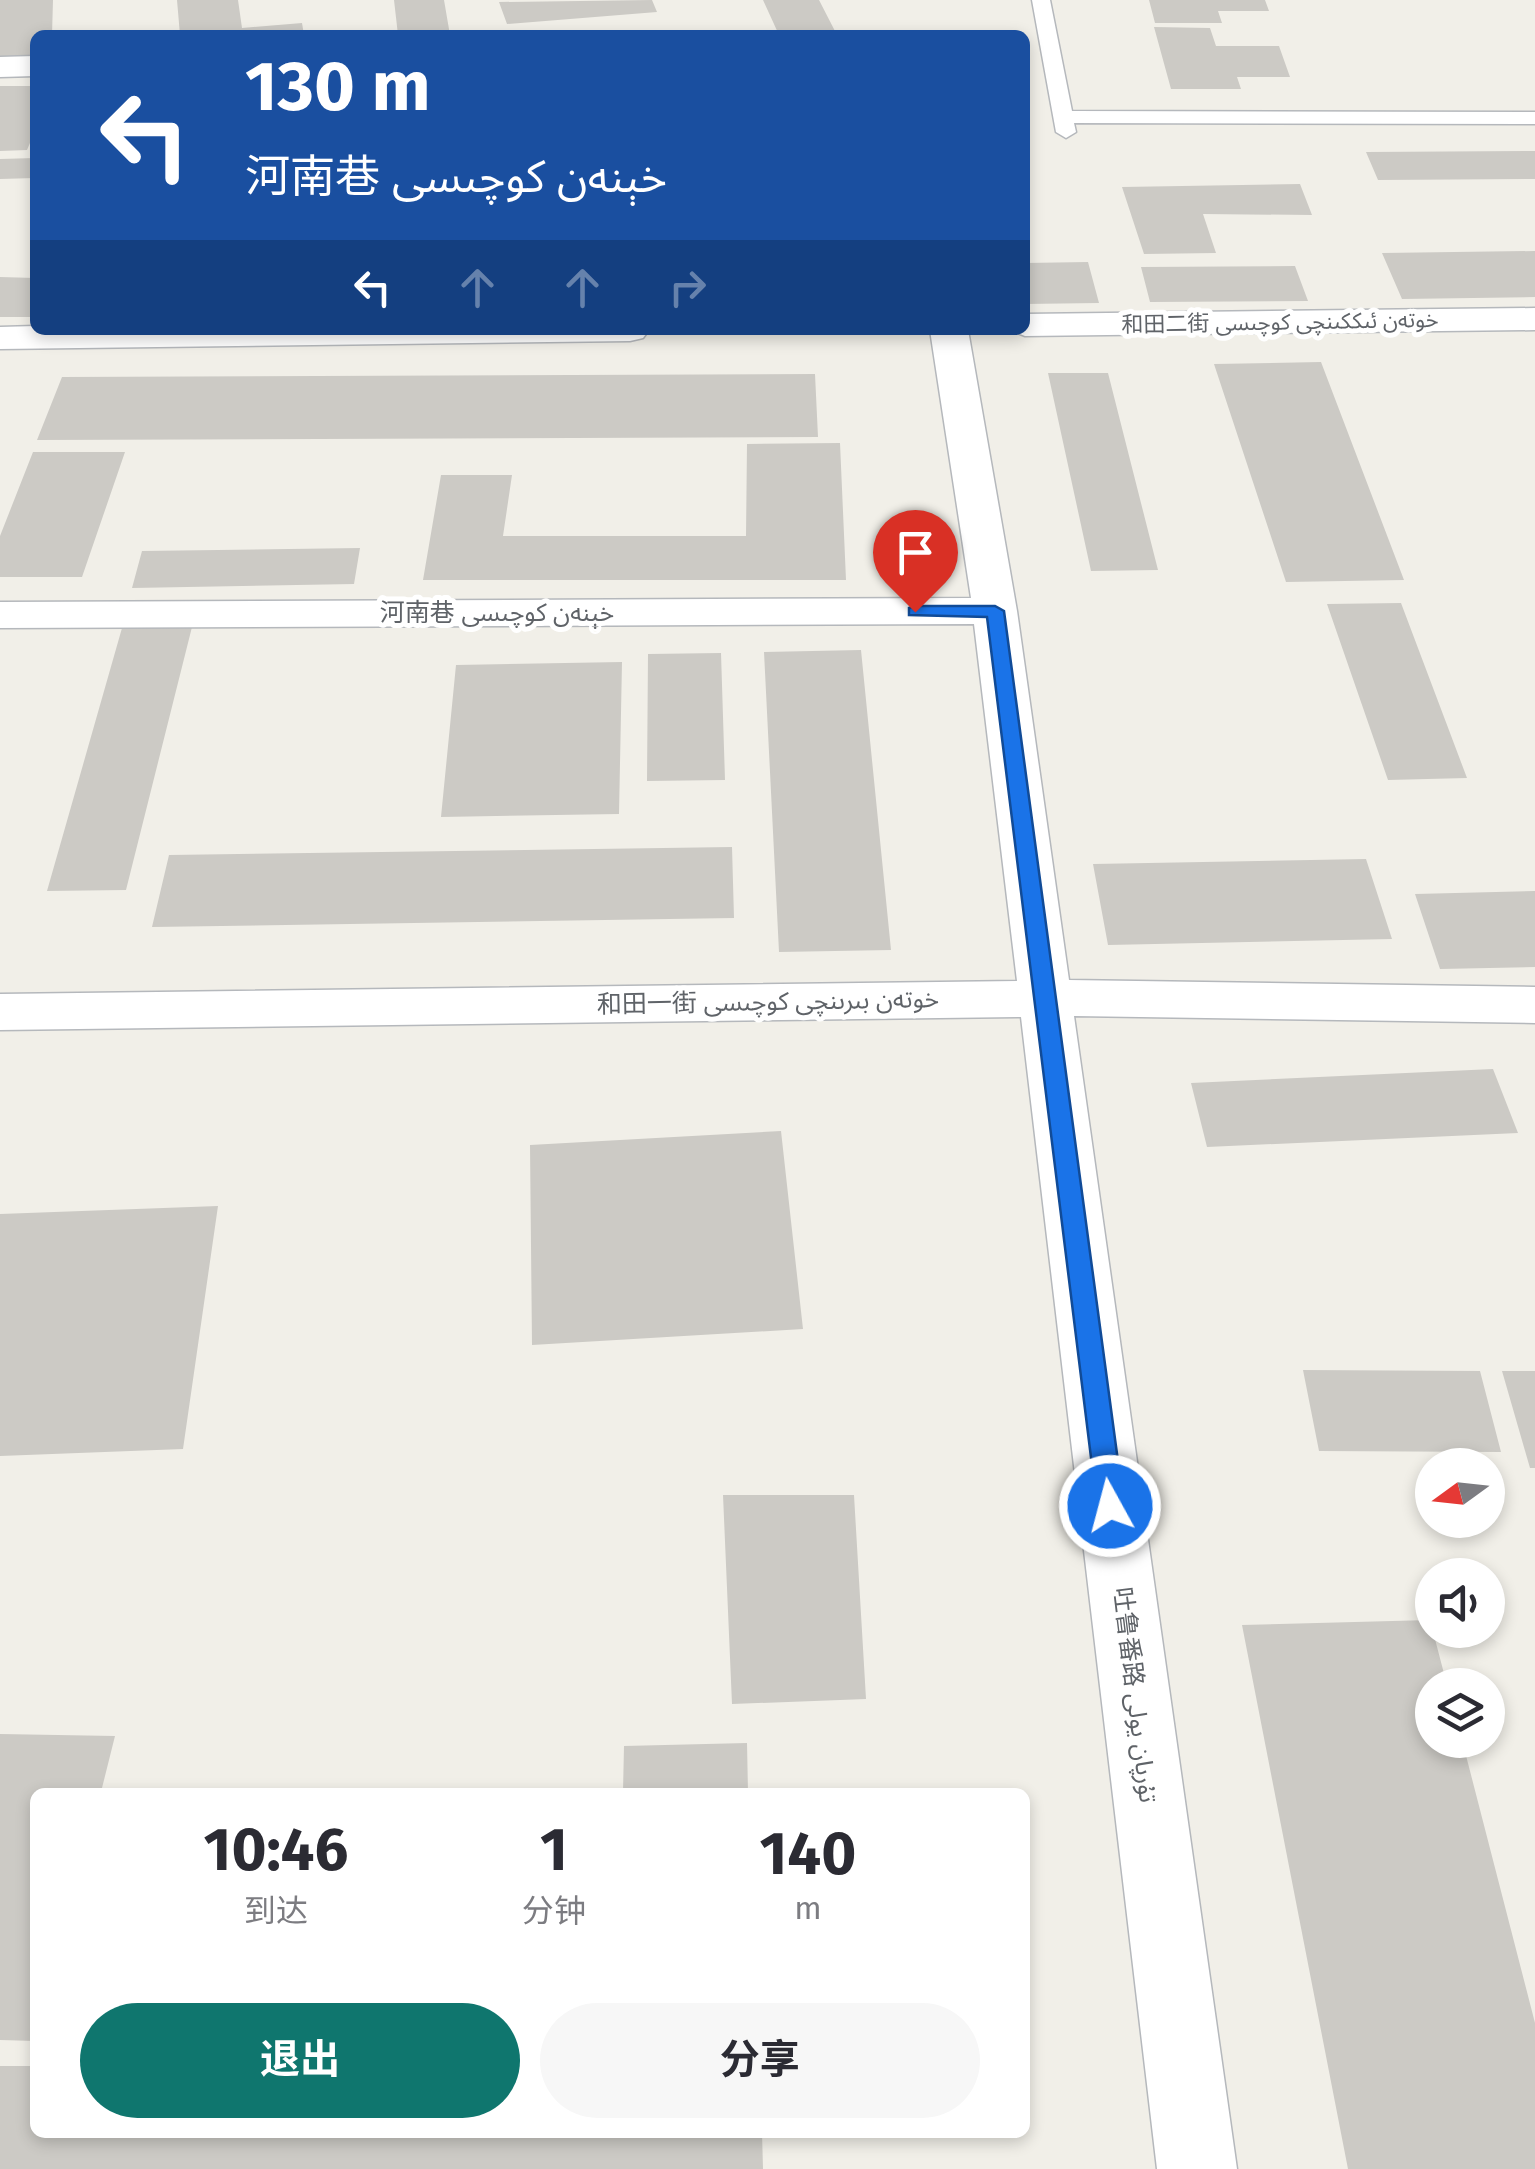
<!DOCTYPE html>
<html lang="zh">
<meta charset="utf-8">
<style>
body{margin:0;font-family:"Fira Sans","Noto Sans Arabic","Noto Sans SC",sans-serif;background:#f7f7f7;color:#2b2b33;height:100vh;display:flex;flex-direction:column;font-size:38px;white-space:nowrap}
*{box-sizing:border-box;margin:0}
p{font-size:32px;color:#7c7c81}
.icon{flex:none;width:55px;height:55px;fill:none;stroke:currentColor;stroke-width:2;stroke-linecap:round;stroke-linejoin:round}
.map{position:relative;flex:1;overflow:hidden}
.side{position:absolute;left:30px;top:1788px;width:1000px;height:350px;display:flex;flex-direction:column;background:#fff;border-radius:15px;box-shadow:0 5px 15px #0003}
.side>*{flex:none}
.guide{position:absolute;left:30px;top:30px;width:1000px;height:305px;border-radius:15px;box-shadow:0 5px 15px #0003;background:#1a4fa0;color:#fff;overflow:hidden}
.needle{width:65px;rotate:255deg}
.tools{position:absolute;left:1415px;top:1448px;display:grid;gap:20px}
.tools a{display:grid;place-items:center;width:90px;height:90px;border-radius:50%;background:#fff;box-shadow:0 5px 15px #0003;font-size:50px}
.pin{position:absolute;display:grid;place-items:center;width:85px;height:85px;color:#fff;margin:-102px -42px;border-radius:50% 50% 50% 0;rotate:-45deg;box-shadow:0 0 10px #0007}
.pin .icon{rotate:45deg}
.me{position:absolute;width:110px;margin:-55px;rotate:353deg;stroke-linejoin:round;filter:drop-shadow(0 0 8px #0008)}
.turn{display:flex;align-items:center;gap:35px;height:210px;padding:0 50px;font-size:45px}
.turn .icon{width:130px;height:130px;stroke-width:2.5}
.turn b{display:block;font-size:70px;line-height:85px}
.lanes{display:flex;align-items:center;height:95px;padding:0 50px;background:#0003;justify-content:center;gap:50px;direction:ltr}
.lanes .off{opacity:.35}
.eta{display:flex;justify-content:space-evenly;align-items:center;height:170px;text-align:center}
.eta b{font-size:60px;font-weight:700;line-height:70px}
.button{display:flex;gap:20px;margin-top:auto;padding:20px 50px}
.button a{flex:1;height:115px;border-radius:60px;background:#0f766e;color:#fff;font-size:40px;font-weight:700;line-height:115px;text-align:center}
.button a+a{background:#f7f7f7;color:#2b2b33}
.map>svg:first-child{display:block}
</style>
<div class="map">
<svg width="1535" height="2169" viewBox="0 0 1535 2169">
<rect width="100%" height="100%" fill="#f1efe8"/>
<path fill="#cccac5" d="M0 0H53L52 35H35V57L0 60Z
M177 0H238L242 28 302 23 304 35H180Z
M394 0H444L450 35H398Z
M652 0 657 12 507 24 499 2Z
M763 0H819L837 35H779Z
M1149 0H1265L1269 11H1218L1222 23H1155Z
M1154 27 1210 28 1216 46H1279L1290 77H1237L1241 89H1171Z
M0 86H35V131L27 150 0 151Z
M1535 151V179L1378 180 1366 152Z
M35 158V178L0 179V159Z
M1300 184 1312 215 1203 214 1216 253 1144 254 1122 187Z
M1535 251V297L1402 299 1382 253Z
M1088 262 1099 303 1025 304V263Z
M1295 266 1308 301 1150 302 1141 267Z
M0 277 35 278V317H0Z
M1321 362 1404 580 1286 582 1214 364Z
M1048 373H1108L1158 570 1091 571Z
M815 374 818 437 37 440 62 377Z
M840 443 846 580H423L441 475H512L503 536H746L747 444Z
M33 452H125L82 577H0V536Z
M360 548 354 584 132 588 142 551Z
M1401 603 1467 778 1388 780 1327 604Z
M192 627 126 890 47 891 122 628Z
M861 650 891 950 779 952 764 652Z
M721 653 725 780 647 781 648 654Z
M622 662 619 814 441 817 456 665Z
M732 847 734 918 152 927 169 855Z
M1366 859 1392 939 1108 945 1093 864Z
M1535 891V967L1440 969 1415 894Z
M1493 1069 1518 1133 1207 1147 1191 1083Z
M781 1131 803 1329 532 1345 530 1145Z
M218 1206 183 1449 0 1456V1214Z
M1303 1370 1480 1371 1501 1452 1319 1451Z
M1502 1371H1535V1468H1530Z
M723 1495H854L866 1699 732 1704Z
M1430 1620 1447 1685H1432V1740H1462L1535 2023V2169H1348L1242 1625Z
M0 1734 115 1736 101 1792H35V2041L0 2040Z
M747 1743 748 1792H623L624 1746Z
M0 2066H35V2132H762L763 2169H0Z"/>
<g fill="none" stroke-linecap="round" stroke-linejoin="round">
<defs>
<path id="service" d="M1032 0H1050L1072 111 1535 112V124L1074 123 1076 132 1066 138 1056 132Z"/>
<path id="minor" d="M35 56V76L0 77V57Z
M1535 308V330L1025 336 1010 330H1025V314Z
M35 326V330H649L643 338 630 341 0 349V327Z
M930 330H968L1017 611 1069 980 1535 987V1023L1074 1016 1237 2169H1157L1021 1017 0 1030V994L1017 981 974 624 0 628V602L971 598Z"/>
</defs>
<use href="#service" stroke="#b5b8bc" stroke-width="3"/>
<use href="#minor" stroke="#b5b8bc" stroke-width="3"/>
<use href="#service" fill="#fff" fill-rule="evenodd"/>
<use href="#minor" fill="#fff" fill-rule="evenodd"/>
</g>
<path fill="#1a73e8" stroke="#114b97" stroke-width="2.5" d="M915 606H995L1004 611 1124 1506 1120 1513 1110 1517 1101 1513 1097 1506 987 617 909 615V608Z"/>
<g text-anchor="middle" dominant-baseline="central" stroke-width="10" stroke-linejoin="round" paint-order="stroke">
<g font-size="22" fill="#5f6368" stroke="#fff">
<text transform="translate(1280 322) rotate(-1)">和田二街 خوتەن ئىككىنچى كوچىسى</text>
</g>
<g font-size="25" fill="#5f6368" stroke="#fff">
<text x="497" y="613">河南巷 خېنەن كوچىسى</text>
<text transform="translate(768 1002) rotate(-1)">和田一街 خوتەن بىرىنچى كوچىسى</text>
<text transform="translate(1135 1695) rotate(83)">吐鲁番路 تۇرپان يولى</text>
</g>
</g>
</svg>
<div class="tools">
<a><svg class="needle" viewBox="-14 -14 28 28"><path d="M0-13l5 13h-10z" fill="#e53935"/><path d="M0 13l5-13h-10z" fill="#7c7c81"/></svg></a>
<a><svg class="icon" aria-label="sound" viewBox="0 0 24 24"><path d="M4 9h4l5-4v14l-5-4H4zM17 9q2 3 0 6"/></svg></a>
<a><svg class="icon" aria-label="layers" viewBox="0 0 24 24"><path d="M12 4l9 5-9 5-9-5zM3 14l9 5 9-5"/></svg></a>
</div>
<div class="pin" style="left:915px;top:612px;background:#d93025"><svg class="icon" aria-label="arrive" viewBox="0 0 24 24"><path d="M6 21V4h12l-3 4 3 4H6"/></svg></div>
<svg class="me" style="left:1110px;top:1506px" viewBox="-20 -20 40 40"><circle r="17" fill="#1a73e8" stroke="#fff" stroke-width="3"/><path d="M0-11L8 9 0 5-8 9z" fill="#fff"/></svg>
<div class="guide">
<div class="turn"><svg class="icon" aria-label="left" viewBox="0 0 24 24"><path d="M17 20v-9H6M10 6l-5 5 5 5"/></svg><div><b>130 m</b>河南巷 خېنەن كوچىسى</div></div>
<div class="lanes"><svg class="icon" aria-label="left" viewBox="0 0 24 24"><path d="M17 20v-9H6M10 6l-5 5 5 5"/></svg><svg class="icon off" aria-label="ahead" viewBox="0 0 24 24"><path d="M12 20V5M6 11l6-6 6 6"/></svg><svg class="icon off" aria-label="ahead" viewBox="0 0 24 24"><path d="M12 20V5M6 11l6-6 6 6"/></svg><svg class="icon off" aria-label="right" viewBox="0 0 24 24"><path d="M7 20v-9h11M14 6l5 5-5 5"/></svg></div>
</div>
<section class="side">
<div class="eta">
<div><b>10:46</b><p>到达</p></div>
<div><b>1</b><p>分钟</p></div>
<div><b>140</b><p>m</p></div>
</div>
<div class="button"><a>退出</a><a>分享</a></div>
</section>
</div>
